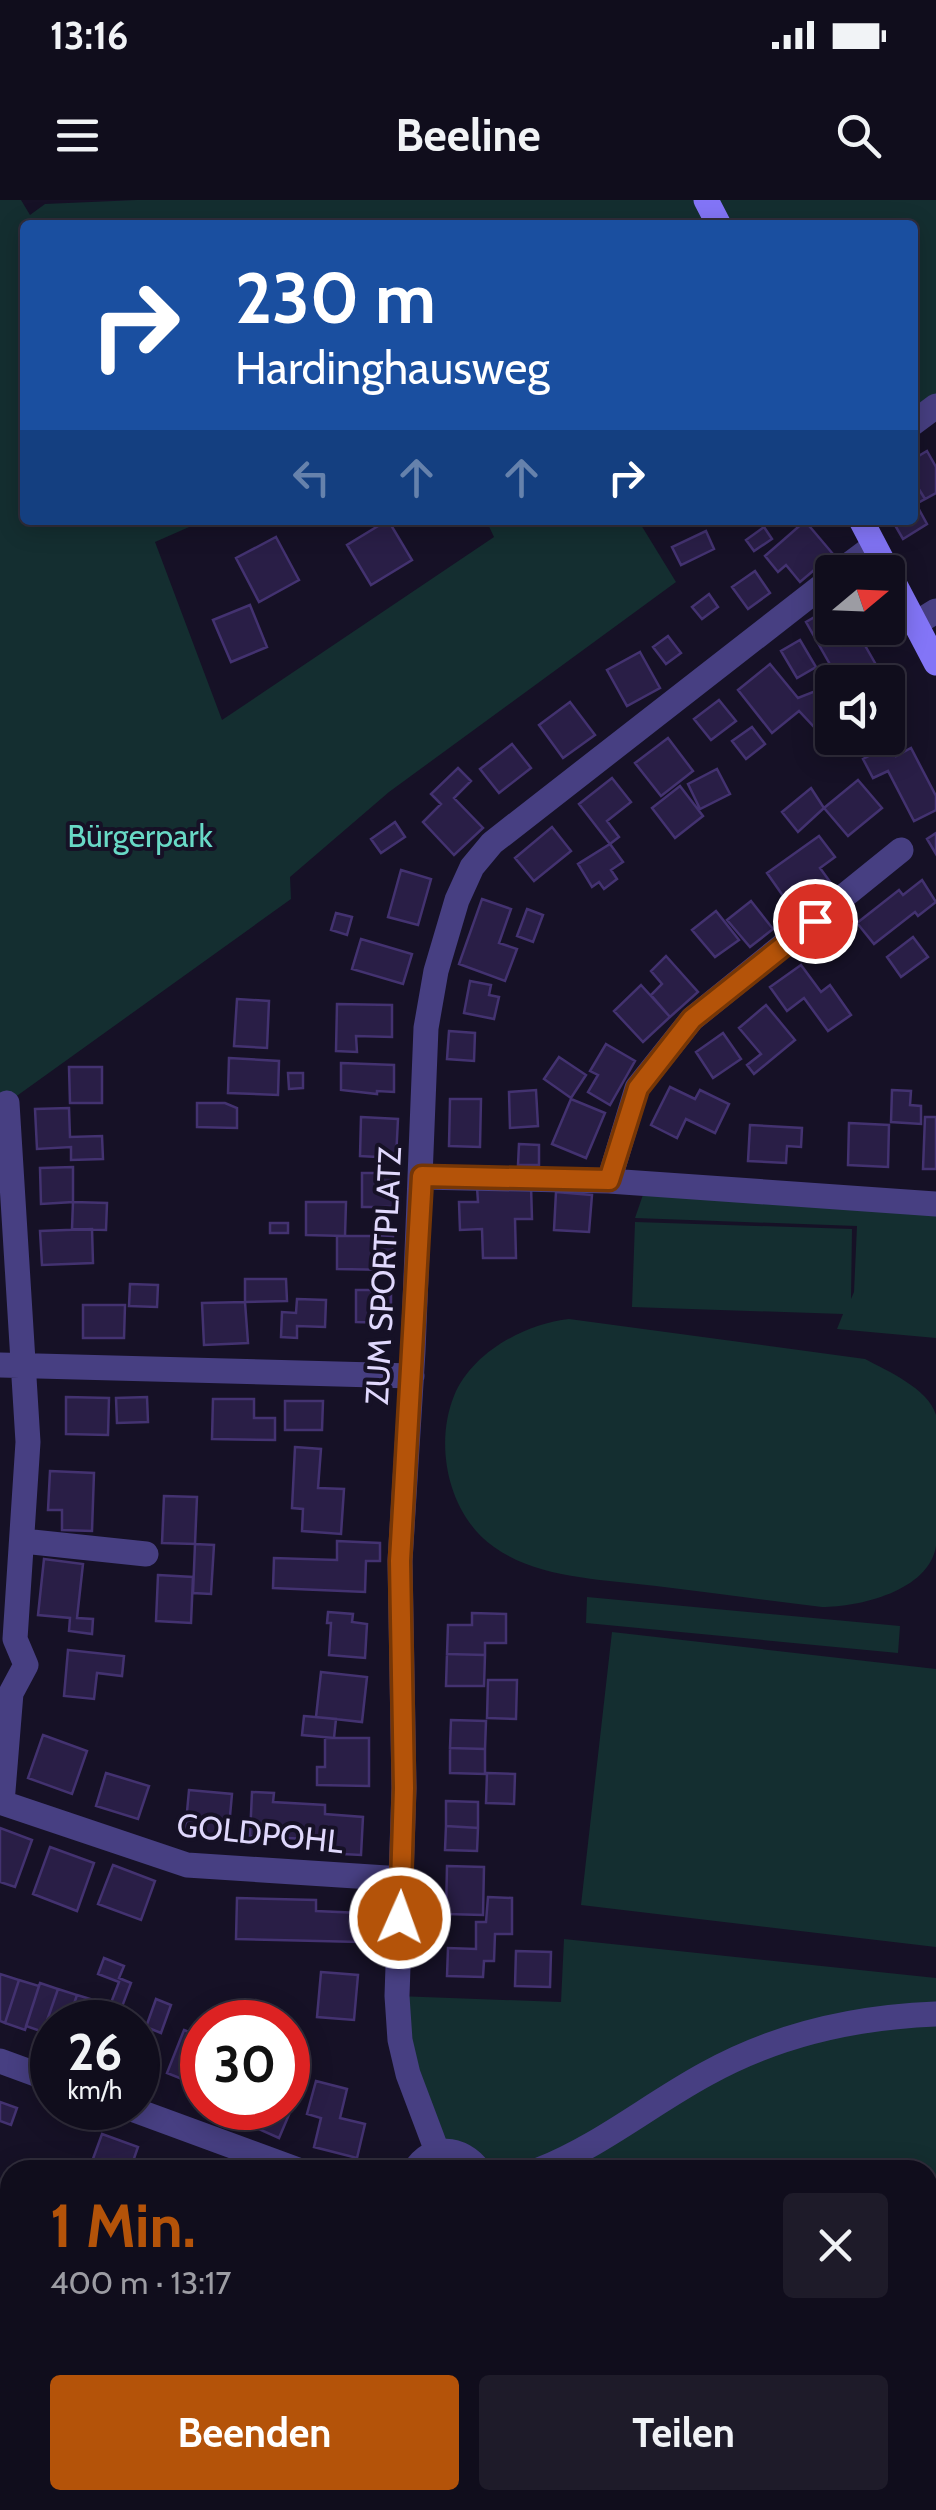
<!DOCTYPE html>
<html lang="de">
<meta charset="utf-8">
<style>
body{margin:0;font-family:Cabin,sans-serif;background:#1e1b29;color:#f1f3f6;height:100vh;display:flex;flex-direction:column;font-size:38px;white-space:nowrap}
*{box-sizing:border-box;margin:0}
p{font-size:32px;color:#9c9ca3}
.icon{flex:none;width:55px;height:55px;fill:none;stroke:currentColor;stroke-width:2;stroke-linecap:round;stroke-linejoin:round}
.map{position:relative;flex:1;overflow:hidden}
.sheet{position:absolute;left:0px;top:1960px;width:938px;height:350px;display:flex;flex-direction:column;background:#100d1c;border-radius:30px 30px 0 0;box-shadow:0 5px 25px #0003,0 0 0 2px #302d3b}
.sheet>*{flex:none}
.banner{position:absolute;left:20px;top:20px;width:898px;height:305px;border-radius:10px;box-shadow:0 5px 25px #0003,0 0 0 2px #302d3b;background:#1a4fa0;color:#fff;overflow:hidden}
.needle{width:65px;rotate:71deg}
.controls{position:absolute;left:815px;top:355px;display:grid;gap:20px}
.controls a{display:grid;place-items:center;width:90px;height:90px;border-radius:10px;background:#100d1c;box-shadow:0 5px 25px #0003,0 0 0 2px #302d3b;font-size:50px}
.speed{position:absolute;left:30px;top:1800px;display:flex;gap:20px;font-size:50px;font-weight:700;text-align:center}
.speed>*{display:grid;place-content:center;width:130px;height:130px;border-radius:50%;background:#100d1c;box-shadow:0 5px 25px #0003,0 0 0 2px #302d3b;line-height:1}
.speed small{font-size:25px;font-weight:400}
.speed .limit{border:15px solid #d22;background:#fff;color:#111}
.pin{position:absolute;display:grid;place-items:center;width:85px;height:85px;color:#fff;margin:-42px;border:5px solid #fff;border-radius:50%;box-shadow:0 2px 10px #0007}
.me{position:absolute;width:110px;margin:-55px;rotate:2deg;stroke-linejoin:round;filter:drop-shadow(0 0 8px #0008)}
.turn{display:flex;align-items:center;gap:35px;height:210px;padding:0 50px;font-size:45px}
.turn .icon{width:130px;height:130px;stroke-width:2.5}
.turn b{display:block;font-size:70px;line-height:85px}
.lanes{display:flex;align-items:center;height:95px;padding:0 50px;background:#0003;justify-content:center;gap:50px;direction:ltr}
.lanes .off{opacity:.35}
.round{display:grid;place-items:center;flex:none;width:105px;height:105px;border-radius:10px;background:#1e1b29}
.head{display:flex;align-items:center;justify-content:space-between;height:170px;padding:0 50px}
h1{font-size:60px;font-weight:700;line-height:75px;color:#b45309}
.action{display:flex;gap:20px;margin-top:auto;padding:20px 50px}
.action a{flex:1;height:115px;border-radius:10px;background:#b45309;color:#fff;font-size:40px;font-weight:700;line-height:115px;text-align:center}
.action a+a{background:#1e1b29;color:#f1f3f6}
.status{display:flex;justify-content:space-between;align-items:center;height:70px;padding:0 50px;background:#100d1c;direction:ltr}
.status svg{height:28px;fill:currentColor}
header{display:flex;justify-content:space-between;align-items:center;height:130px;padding:0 50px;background:#100d1c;font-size:45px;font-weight:700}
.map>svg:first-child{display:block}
</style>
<div class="status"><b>13:16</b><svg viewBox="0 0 49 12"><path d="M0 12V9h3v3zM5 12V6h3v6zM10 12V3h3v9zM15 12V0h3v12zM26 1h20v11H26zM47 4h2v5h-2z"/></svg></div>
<header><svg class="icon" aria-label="menu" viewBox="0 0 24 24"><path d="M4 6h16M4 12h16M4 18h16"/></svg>Beeline<svg class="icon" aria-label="search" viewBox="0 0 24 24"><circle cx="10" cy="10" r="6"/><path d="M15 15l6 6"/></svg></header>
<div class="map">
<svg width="936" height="2310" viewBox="0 0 936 2310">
<rect width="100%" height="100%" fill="#161126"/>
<path fill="#142e30" d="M0 0H21L30 15 45 4 137 0H936V206L913 224 912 25H25V320H205L155 342 222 520 494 337 486 320H638L676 382 389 592 290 677 291 699 0 908Z
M647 983 936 1004V1138L837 1129 843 1114 632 1107 635 1022 852 1029 851 1099 854 1092 857 1026 635 1018Z
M569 1119 865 1159C887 1171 928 1188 936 1215 936 1233 936 1259 936 1277 936 1299 936 1324 936 1346 929 1391 859 1407 822 1407 766 1400 711 1393 656 1386 603 1379 539 1379 494 1347 448 1315 434 1245 454 1196 472 1152 525 1124 569 1119Z
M587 1397 900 1426 898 1453 586 1423Z
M612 1432 936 1469V1747L581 1705Z
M564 1739 936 1778V2079L928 2078V1970H479L437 1951 397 1796 561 1802Z
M10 2075V2214L0 2212V2106Z
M693 2300H912L915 2310H696Z"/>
<path fill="#291e46" stroke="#433270" stroke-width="2.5" d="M927 251 936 267V293L925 299 912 278V260Z
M912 278 925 299 916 304 927 324 903 339 892 320H912Z
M388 320 412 360 371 385 347 345Z
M805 321 833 354 800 382 786 365 778 372 765 356Z
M764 327 772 339 754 351 746 340Z
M706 331 714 349 681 365 672 347Z
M276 337 299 380 259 402 236 358Z
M755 371 770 393 748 409 732 387Z
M709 394 718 407 702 419 692 407Z
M250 405 267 447 231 462 213 420Z
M832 407V428H855L875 463 840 482 806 422Z
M668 436 681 453 666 464 653 447Z
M800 440 816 467 797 478 781 451Z
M640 452 660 488 627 506 607 470Z
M770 464 798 498 818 490 831 517 816 529 799 511 772 533 738 490Z
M719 500 736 521 711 540 694 519Z
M570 502 595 535 563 558 539 525Z
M752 527 765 544 746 559 732 541Z
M668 538 693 571 661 596 635 563Z
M512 544 531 568 499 593 480 569Z
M890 545 896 556 911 548 936 596V610L914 621 888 571 873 578 863 559Z
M458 568 471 581 454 598 483 628 454 655 423 622 441 604 431 594Z
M717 569 730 594 700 609 688 584Z
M612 578 631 602 607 621 619 637 610 644 579 604Z
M858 580 882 608 848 636 824 608Z
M680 586 703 616 675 638 652 608Z
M811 588 824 608 798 632 782 612Z
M395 622 405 637 381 653 371 639Z
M552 627 571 651 534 681 515 658Z
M936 633V654L927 639Z
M819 636 835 657 820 668 833 686 795 713 767 673Z
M610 644 623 662 611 670 617 679 604 689 599 682 592 687 578 664Z
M401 670 431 679 418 725 388 717Z
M922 680 936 702 918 716 915 712 874 744 857 723 899 690 903 695Z
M482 699 511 709 499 743 517 749 505 781 459 764Z
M751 701 773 729 750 747 727 720Z
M527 709 543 715 533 742 517 736Z
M716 711 739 740 715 757 692 730Z
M336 713 352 717 347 735 331 730Z
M913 737 928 757 901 777 887 757Z
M361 739 412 754 403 784 352 769Z
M666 756 698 792 670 817 651 795 662 784 651 771Z
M801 765 821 792 830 785 851 815 828 831 804 798 787 811 770 787Z
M470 781 491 785 489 795 499 797 494 819 464 813Z
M641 785 670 817 643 842 614 811Z
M237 799 269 801 267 848 234 846Z
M337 804 392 805V837L356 836 357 852 336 851Z
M766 805 795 840 754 874 747 865 761 854 739 828Z
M449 831 475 833 474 861 447 859Z
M723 833 741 859 713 878 696 852Z
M606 844 635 861 610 905 588 892 598 875 590 871Z
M559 857 586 875 571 898 544 879Z
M229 858 279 861 278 895 228 893Z
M341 863 394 865V892L377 891V894L341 890Z
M69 867H102V903H70Z
M288 873H303V888L289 889Z
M670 887 695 899 700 890 729 904 715 933 686 919 677 938 651 925Z
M536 890 538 926 510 928 509 892Z
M892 890 911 891 910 905 921 906V924L891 922Z
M450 899H481L480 947 449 946Z
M571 899 605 913 586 958 552 944Z
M197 903H225L237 908V928L197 927Z
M69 908 70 937 102 936 103 959 71 960V947L37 949 35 909Z
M361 917 398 919 396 958 360 956Z
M925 917H936V969H923Z
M849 923 889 925 888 967 848 965Z
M750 925 802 928 801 947 787 946 786 963 748 961Z
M519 944 539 945V965H518Z
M73 967V1002L41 1004 40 968Z
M362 973H395V1007H362Z
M531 986 532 1019H515L516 1058H483L482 1029 460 1030 459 1002H478L477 987Z
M556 992 592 995 589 1032 554 1030Z
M73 1002 107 1003 106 1030 72 1029Z
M306 1002H346L345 1036 306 1035Z
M270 1023H288V1033H270Z
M92 1029 93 1063 42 1065 40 1031Z
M337 1036H393V1070L337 1069Z
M245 1079H286L287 1101 245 1102Z
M130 1084 158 1085 157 1107 129 1106Z
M356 1090H391V1123L356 1122Z
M297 1099 326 1100 325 1127 297 1126V1138L281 1137 282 1112 296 1113Z
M245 1102 248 1143 204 1145 202 1103Z
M83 1105H125L124 1138H83Z
M66 1197 109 1198 108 1235 66 1234Z
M147 1197 148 1222 117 1223 116 1198Z
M213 1199H254V1218H275V1240L212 1239Z
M285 1201H323L322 1230H285Z
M295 1247 321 1249 318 1288 344 1289 341 1334 302 1331 303 1309 292 1308Z
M50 1271 94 1273 92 1331 62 1330V1310H48Z
M164 1296 197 1297 195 1344 162 1343Z
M337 1341 380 1343V1361H366L365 1392 273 1388 274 1358 337 1360Z
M195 1344 214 1345 211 1394 193 1393Z
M44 1359 83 1364 77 1418 93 1419 92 1434 69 1431 70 1418 38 1415Z
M158 1375 193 1377 191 1423 156 1421Z
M328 1412 353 1414 352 1422 367 1424 365 1458 329 1455 331 1423H327Z
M472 1413 506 1414V1443H485V1455L447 1454 448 1425H472Z
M68 1450 124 1456 122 1476 97 1473 94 1499 64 1496Z
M447 1454 485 1455 484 1486H446Z
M321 1472 367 1477 362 1522 316 1517Z
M488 1480H517L516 1519 487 1518Z
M304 1516 336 1519 334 1538 302 1535Z
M451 1520 486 1521 485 1549 450 1548Z
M43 1535 87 1551 72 1594 28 1578Z
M325 1538H369V1586L317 1585V1567H325Z
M450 1548 485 1549V1574L450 1573Z
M106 1573 149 1586 138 1619 96 1606Z
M487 1573 515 1574 514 1604 486 1603Z
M189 1590 232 1594 228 1638 185 1634Z
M252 1592 274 1593 273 1602 325 1605V1614L363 1617 361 1655 323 1653 324 1640 250 1636Z
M446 1601 478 1602V1628L446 1626Z
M446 1626 478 1628 477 1651 445 1650Z
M0 1628 32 1640 15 1687 0 1682Z
M50 1647 94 1663 77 1711 33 1694Z
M113 1665 155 1681 141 1720 98 1704Z
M447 1666 484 1667 483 1715 446 1714Z
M488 1697 512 1698V1734H495L494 1761H484L483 1777 447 1776 448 1748 476 1749V1722H486Z
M237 1698 316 1700V1711L361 1713 360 1742 236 1739Z
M516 1751 551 1752 550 1787 515 1786Z
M104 1758 124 1766 119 1778 131 1783 120 1812 109 1808 119 1782 98 1774Z
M321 1772 358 1775 354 1820 317 1817Z
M0 1774 19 1780 5 1823 0 1821Z
M19 1780 39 1786 25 1830 5 1823Z
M40 1783 58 1789 43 1832 26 1826Z
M58 1789 77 1795 68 1822H52V1834L43 1832Z
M77 1795 97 1801 90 1822H68Z
M156 1799 171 1805 161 1833 146 1827Z
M138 1825 152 1830 140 1864 138 1863Z
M184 1830 202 1837V1887L167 1873Z
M288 1878 302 1884 279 1938 243 1922 249 1908H288Z
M316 1881 347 1889 340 1918 365 1924 357 1958 314 1947 321 1918 307 1914Z
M0 1902 17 1908 11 1925 0 1921Z
M102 1934 138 1947 130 1970H100L90 1967Z
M928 2132 936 2134V2185L928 2184Z
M24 2300H74L71 2310H22Z
M240 2300H277L273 2310Z
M312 2300H358L355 2310H316L309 2308Z
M377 2300H395L419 2307 418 2310H374Z
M437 2300H503L500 2310H434Z
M535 2300H586L576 2310H545Z
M629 2300H646L653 2306 650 2310H623Z"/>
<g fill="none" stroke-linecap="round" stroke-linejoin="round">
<path stroke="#473f82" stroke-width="25" d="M912 224 936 206
M839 372 874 346
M915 424 936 411
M422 977 609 981 936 1004
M609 981 637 888 692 819 901 650
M0 1165 412 1176
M23 1341 146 1354
M0 1602 187 1665 402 1679
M2 1603 11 1493 26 1465 15 1439 28 1242 7 903
M0 1861 52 1880
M129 1908 298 1970
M437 1951 408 1874 400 1840 397 1796 404 1588 400 1361 413 1151 426 828 436 771 457 700 472 667 492 643 832 378
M415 1970C431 1944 461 1946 479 1970
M539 1970C600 1946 649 1905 706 1874 776 1835 857 1817 936 1814
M928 2093 936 2094
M0 2246 10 2249
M198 2300 231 2310
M686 2300 696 2310
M119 2310 121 2300"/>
<path stroke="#8375f7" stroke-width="25" d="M706 0 719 25
M861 320 936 463"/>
</g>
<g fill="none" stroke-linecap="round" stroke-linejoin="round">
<defs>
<path id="route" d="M400 1718 404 1588 400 1361 422 976 609 980 638 888 692 819 815 721"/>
</defs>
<use href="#route" stroke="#753606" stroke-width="25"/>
<use href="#route" stroke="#b45309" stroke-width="18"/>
</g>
<g text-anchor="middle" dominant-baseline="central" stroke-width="8" stroke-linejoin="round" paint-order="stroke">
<g font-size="32" fill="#68d9c6" stroke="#161126">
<text x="140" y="635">Bürgerpark</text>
</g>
<g font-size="32" fill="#e0d8fd" stroke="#161126">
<text transform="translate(383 1076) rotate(-87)">ZUM SPORTPLATZ</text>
<text transform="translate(260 1633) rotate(6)">GOLDPOHL</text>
</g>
</g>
</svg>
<div class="controls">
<a><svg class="needle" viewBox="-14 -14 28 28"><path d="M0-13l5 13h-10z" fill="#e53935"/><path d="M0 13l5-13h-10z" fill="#9c9ca3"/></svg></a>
<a><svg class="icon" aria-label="sound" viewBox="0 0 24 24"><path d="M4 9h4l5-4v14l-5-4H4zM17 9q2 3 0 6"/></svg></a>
</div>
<div class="speed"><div>26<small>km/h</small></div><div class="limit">30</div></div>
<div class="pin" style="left:815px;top:721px;background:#d93025"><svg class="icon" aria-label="arrive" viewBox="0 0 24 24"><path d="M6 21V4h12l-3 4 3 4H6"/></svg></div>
<svg class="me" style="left:400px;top:1718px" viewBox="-20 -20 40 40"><circle r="17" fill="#b45309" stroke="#fff" stroke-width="3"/><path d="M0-11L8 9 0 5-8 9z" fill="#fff"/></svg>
<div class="banner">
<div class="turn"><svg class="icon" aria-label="right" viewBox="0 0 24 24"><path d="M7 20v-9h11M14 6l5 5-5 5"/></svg><div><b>230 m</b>Hardinghausweg</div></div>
<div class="lanes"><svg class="icon off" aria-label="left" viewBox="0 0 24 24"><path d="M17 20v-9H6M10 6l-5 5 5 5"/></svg><svg class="icon off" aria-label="ahead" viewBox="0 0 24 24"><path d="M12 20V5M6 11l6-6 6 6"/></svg><svg class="icon off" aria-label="ahead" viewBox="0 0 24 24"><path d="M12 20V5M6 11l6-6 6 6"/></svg><svg class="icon" aria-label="right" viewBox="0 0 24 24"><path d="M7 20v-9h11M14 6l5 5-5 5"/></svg></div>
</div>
<section class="sheet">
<div class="head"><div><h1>1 Min.</h1><p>400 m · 13:17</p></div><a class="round"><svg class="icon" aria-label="close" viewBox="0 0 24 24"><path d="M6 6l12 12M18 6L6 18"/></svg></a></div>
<div class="action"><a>Beenden</a><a>Teilen</a></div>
</section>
</div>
